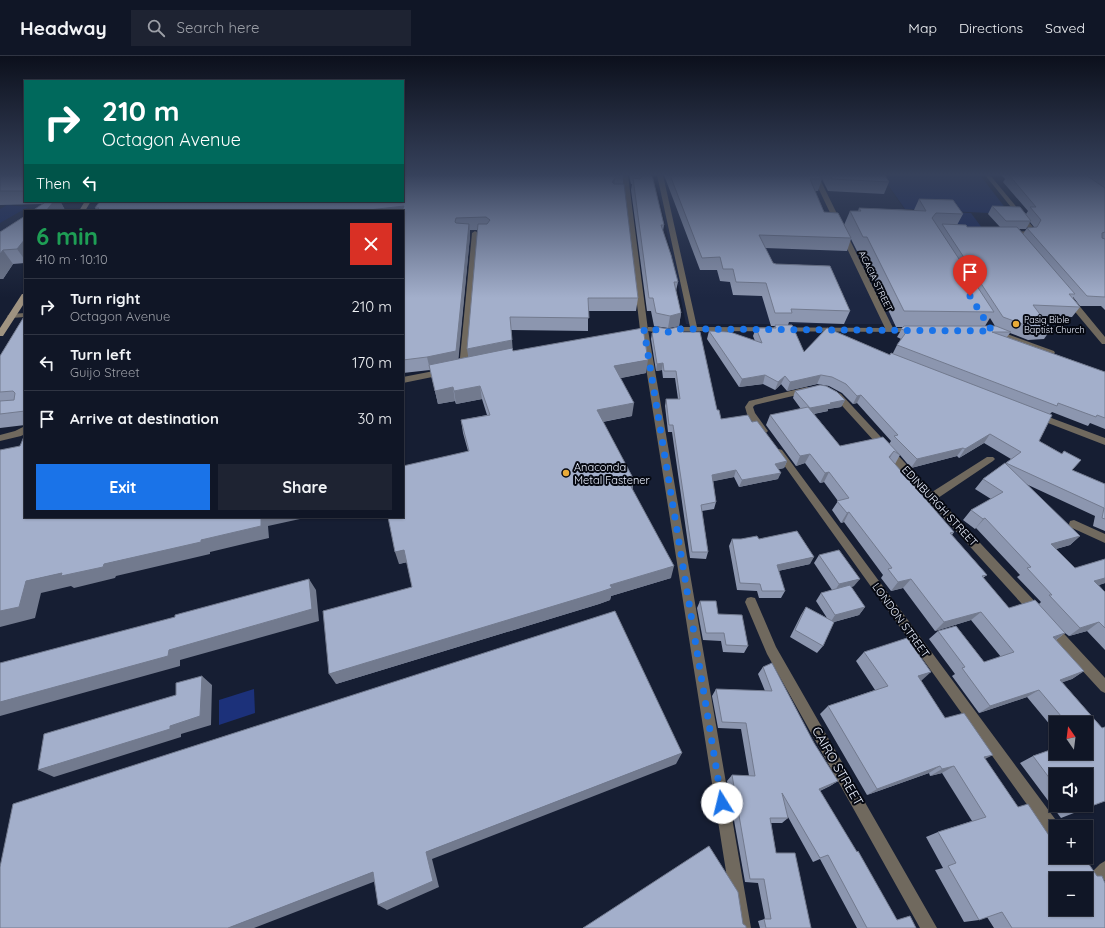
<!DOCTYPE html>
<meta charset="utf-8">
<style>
body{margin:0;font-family:Quicksand,sans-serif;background:#1e2332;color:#f1f3f6;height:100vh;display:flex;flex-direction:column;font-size:15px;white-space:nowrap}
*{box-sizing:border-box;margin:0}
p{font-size:13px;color:#9c9fa7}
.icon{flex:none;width:22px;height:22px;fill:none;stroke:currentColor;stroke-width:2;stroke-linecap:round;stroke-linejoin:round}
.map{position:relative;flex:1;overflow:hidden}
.side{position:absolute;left:24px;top:154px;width:380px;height:308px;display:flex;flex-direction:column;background:#101626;border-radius:0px;box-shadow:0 1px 3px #0004,0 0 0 1px #303543}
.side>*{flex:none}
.guide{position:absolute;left:24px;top:24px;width:380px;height:122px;border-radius:0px;box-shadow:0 1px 3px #0004,0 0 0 1px #303543;background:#00695c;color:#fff;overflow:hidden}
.needle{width:26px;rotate:346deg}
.fabs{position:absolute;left:1049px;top:660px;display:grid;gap:8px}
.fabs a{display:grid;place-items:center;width:44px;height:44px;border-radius:0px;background:#101626;box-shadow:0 1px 3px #0004,0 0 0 1px #303543;font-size:20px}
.pin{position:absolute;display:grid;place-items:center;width:34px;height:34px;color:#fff;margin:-41px -17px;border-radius:50% 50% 50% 0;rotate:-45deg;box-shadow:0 0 4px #0007}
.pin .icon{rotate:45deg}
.me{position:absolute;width:44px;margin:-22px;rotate:351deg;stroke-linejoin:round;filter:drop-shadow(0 0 3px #0008)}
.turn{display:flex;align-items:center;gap:14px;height:84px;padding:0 12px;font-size:18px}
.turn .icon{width:52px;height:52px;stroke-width:2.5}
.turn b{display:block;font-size:28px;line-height:34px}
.then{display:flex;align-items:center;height:38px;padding:0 12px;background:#0003;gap:8px;font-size:15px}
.round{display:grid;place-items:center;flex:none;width:42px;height:42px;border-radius:0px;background:#1e2332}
.summary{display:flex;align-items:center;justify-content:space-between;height:68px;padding:0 12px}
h1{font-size:24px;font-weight:800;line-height:30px;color:#1e9e55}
.primary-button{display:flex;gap:8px;margin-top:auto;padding:8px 12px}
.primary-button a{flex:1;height:46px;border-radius:0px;background:#1a73e8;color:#fff;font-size:16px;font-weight:800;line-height:46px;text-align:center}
.primary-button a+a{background:#1e2332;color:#f1f3f6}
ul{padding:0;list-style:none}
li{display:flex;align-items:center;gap:12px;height:56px;padding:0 12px;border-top:1px solid #303543}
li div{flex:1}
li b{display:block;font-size:15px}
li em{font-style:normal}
header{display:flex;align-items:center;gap:24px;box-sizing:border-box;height:56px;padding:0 20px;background:#101626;border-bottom:1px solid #303543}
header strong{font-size:19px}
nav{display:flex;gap:22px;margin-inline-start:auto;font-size:14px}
.search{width:280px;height:36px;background:#1e2332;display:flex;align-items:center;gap:10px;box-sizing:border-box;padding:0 14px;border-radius:0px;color:#9c9fa7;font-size:15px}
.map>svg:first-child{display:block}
</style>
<header>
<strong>Headway</strong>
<div class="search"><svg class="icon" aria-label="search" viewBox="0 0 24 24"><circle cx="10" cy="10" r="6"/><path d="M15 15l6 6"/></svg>Search here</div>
<nav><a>Map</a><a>Directions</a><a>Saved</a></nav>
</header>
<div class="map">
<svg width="1105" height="872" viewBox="0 0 1105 872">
<rect width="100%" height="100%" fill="#161e33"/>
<path fill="#1d2742" d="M0 119 25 145H68L54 155H25V176L0 193Z
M655 119H881L933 196 978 268H686Z"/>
<path fill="#18295f" d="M881 119H980L1010 158 905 153Z
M7 149 28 151 0 167V153Z
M946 156 971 157 982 172 957 171Z"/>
<path fill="#1c317a" d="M254 633 255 657 219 669V644Z"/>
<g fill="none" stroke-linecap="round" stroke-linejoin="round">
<path fill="#70695e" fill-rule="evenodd" d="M25 370V378L21 380 0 385V379L15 375Z"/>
<path fill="#70695e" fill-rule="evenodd" d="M657 119H663L697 271 885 272 812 119H818L893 272H913L917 274 913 276 679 275 668 278 648 275V271H651L668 274 679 271H690Z
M985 119H990L1033 171 1034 172 1031 178 1007 179V177L1027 175 1028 172Z
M475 175 478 177 467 312 463 315 459 312 472 177Z
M1066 241H1072L1105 281V288H1102L1066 245Z
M25 257V261L11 262 7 260 11 258Z
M993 275H999L1054 295 1055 297 1051 299H1048L993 279Z
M807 331 811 334 810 336 755 349 753 351 755 357 768 375 766 377H760L747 358 745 351 749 345Z
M833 334 841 338 932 436 987 401H993L995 403 993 405 938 442 1040 551 1042 555 1040 559 1036 560 1032 559 835 342 829 337 830 335Z
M1038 357 1105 382V389L1035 362 1034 360 1035 358Z
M779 393 782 394 1061 771H1056V784L1051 782 776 398 774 396 776 394Z
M1074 464 1105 478V487L1070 471 1069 468 1070 465Z
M751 541 755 542 776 591 937 872H920L767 598 745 546 747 542Z
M1051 567 1055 568 1105 622V637L1101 635 1047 576 1045 572 1047 568Z
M1105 805V824L1097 831 1092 834 1087 831V821L1100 808Z"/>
<path fill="#70695e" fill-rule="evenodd" d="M622 119H628L648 274 751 872H735L640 274Z
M444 313 448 316 447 318 403 327V321Z"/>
<path fill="#9f9381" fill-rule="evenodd" d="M85 145H91L85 155H79Z
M22 238H25V246L3 280H0V272Z"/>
</g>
<path fill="#8c96af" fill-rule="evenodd" d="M0 119H25V145H60L65 154 42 148 0 149Z
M403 119 623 122V128L638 242 636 255H588V275L511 274 512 292 513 295 646 317 620 322 632 360 603 366 634 424 632 434 671 522 611 540 610 544 599 548 336 628 412 531 407 506 399 508 468 395 463 377 461 364 487 359 482 343 456 348 455 345 438 348 430 314 403 317V155L97 154 95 152 403 145ZM470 174H478L468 301 458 303 470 180Z
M629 119H652L664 169 663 175 678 226 676 235 681 257 679 270 668 272 654 270 651 255H647L631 134 632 128H631Z
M664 119H885L889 126 884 138 828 135 822 123 818 135H815L824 156 838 157 844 169 850 155H858L859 152 914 154 919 143 953 144 963 158 957 169H966L967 171H1000L988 158 992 150 1020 151 1026 158 1028 155 1003 126 1005 123 1001 119H1105V254L1101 250H1080L1073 241V242L1080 251 1072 261 1042 260 1051 273 1044 283 1028 284 1010 277 1007 281 1105 316V373L1090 367 1088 370 1052 356 1050 358 1052 359 1039 385 1062 398 1064 395 1081 404 1072 414 1105 428V475L1093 470 1095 460 1026 428 1080 480 1070 489 1056 493 1075 512 1105 503V527L1099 529 1105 536V594L1087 575 1069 580 1065 577 1056 584 1084 615 1072 623 1062 626 1102 672 1105 671V745L1061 762 1020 707 1033 700 1056 692V697H1086V667H1056V676L1027 641 979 657 952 620 955 618 929 583 938 575 956 570 984 606 1001 601 971 564 935 575 903 532 891 535 881 522 883 519 844 466 841 467 832 454 838 445 824 426 820 427 805 407 796 410 766 369 770 359 801 353 793 342 795 335 820 329 826 330 837 336 845 344 841 351 828 353V355L814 358 840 390 883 381 889 388 891 385 857 347 853 348 842 337 829 330 817 328 787 335 781 328 775 334 763 328 739 331 707 283 709 275 730 276 755 285 753 280 756 272H774L775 270H771L762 240 733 239 730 226 720 225 717 214H700ZM1030 166 1034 171 1027 172 1023 178 1019 173H1026ZM851 183 857 195H861L896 271H903L897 281 901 283 897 289 893 297H891L890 299 827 272 804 296 792 269H788L789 266 844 268 850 255 830 210 776 208 773 207 765 192 847 195ZM990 262 995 270H985ZM984 387 1011 403 983 423 975 433 991 443 971 454 963 464 975 473 976 472 1020 519 1017 521 1041 546 1039 548 1035 544 1009 552 983 522 987 519 952 479 954 476 895 408 900 399 911 412 957 400 959 402ZM1056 719H1086V749H1056Z
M25 160V207L13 208 3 223 0 176Z
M25 259V369L0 372V300Z
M656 271 683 276 721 363 752 366 787 405 784 412 779 413 778 423 739 431 734 421 713 425 716 446 714 453 702 455 708 496 706 503 690 502 672 376H668L665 350 666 343H678L675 322H663L662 314 656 315 651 283 652 277 655 276Z
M732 483H759L810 508 778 515 785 535 781 542H759L757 535 737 534 729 490Z
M819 499 854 530 851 531 865 551 859 559 834 566 823 590 817 597 790 581 801 559 806 551 827 562 816 545 821 537 832 534 814 507Z
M700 545 718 558 748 590 744 597 723 596 721 585 703 584 697 552Z
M864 596 921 625 945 662 985 703 1018 751 1105 872H994L987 861 979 864 964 866 935 814 943 812 926 781 938 776 972 765 942 717 930 720 929 717 867 739 820 658 828 650 875 634 856 605Z
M763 611 814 687 838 725 830 730 820 735 897 864 910 860 916 872H857L820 803 813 806 788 761V762L782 767H771L776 797 811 872H760L758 865 765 863 758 827 745 826 727 725 732 719 749 720 741 673 718 672 712 640 716 633 765 635 758 618Z"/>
<path fill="#727a8e" d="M615 122 614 134 612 126Z
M54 145H60L65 154V155H46Z
M404 150 403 155H360Z
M469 168 470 180 458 308 430 314 427 301Z
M25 183V204L17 193Z
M3 194 13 208 3 223H0V198Z
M681 257 679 270 668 272 670 260Z
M512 284 513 297 469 306 467 293Z
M648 304 646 317 612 324 614 310Z
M663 307 662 314 656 315 657 308Z
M765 319 763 328 739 331 742 323Z
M821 319 817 328 787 335 790 326Z
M785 320 781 328 775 334 778 326Z
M480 330 482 343 456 348 454 335Z
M453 331 455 345 438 348 435 335Z
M861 339 857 347 853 348 857 340Z
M845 344 841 351 828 353V355L807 359 810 352 830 347Z
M634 347 632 360 596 367 597 354Z
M990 378 984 387 959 402 965 393Z
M963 392 957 400 911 412 917 403Z
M894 395 888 405 889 401Z
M810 398 805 407 796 410 800 400Z
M787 405 784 412 772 415 775 408Z
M736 414 734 421 710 426 712 419Z
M829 416 824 426 820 427 825 417Z
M781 417 778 423 739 431 742 424Z
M634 424 632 436 628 425Z
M849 456 844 466 841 467 847 457Z
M261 461H309L268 470 269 482 210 496V498L116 520 115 522 74 532 71 530 41 537 35 562 0 571V555L26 525 62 517 104 508 201 484Z
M985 462 976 472 975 473 983 463Z
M1080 480 1070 489 1041 497 1051 488Z
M404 494 408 506 399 508 395 496Z
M814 501 810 508 773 516 777 509Z
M674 510 671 522 611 540 610 544 599 548 336 628 329 618 610 529Z
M1105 522V527L1083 534 1094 525Z
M309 523 316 534 319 565 180 604V610L0 660V646L169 594Z
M860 523 854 530 834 536 839 528Z
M911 523 903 532 891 535 898 526Z
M865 551 859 559 830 567 835 559Z
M981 556 971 564 935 575 944 566Z
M1099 566 1087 575 1069 580 1080 572Z
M1065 577 1054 585 1053 581Z
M1084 615 1072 623 1047 632 1060 624Z
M931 616 921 625 907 629 918 620Z
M202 620 212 629 211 669 181 678V681L54 721 38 714 170 670Z
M1039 634 1027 641 979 657 990 650Z
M682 697 676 708 432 803 439 831 387 854 378 849 426 796Z
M993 699 979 706 984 701Z
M940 710 929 717 867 739 877 733Z
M954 710 942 717 930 720 942 713Z
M838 725 830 730 812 738 819 733Z
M373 816 381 823 254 872H228Z"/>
<path fill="#a3afcb" stroke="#727a8e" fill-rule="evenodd" d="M0 119H25V135H0Z
M403 119H623V122H615L612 126 614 128H624L638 242H588L589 262 510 261 512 284 467 293 478 168H487L490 164 486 161 456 162 455 166 456 167 469 168 456 295 427 301 403 304V155H402L404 150 360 155H96L99 152H95L100 145H403Z
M643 119H652L664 169H661L671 199 678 226H674L681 257 670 260 656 257 653 242H649L633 122 640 123Z
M670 119H820L822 123H810L824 156 838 157 851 182 759 179 773 207 776 208 830 210 850 255 791 253 792 257H775L766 227 736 226 733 213H723L720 201 702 202Z
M830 119H885L889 126 832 123Z
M1009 119H1086L1105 132V176L1102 177V182L1105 183V241L1087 240 1027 172 1037 171 1041 164 1030 151H1036Z
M1098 119H1105V124Z
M919 143 953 144 963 158 936 157 932 162 994 256 904 255 867 181H863L850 155H861L859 152 926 155Z
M47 145H54L46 155H32Z
M992 150 1020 151 1031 165H1006Z
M25 160V183L17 193 3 194 0 198V176Z
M942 168 966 169 967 171H1017L1075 238H1069L1080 251 1033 249 1051 273H1036L1003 261Z
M25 259V355L0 358V345L14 344 15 337 13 335 0 336V300Z
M775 269H792L804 296 827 272 890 299 891 297 1052 359 1039 385 1062 398 1064 395 1081 404 1072 414 1105 428V463L1102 462 1104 452 1006 407 1021 396 990 378 965 393 963 392 917 403 894 380 898 379 861 339 857 340 846 328 832 321 821 319 790 326 785 320 778 326 765 319 742 323 709 275 730 276 762 287 756 272H776Z
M682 270 683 276H700L717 354H719L721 363 748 359 752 366 757 365 787 405 775 408 781 417 742 424 736 414 712 419 716 446 701 449 708 496H692L673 369H669L666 343H680L676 315H664L663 307 657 308 652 277 657 276 656 271 669 273Z
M904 270H996L1011 276H992L1105 316V362L1097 359 1096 361 1058 347 1057 350 897 289 907 275 901 273Z
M643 272 648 304 614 310 634 347 597 354 634 424 628 425 674 510 610 529 612 532 600 536 329 618 323 555 412 531 404 494 395 496 388 461H403V410L469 395 461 364 490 359 480 330 454 335 453 331 435 335 429 309 512 292 513 295Z
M820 329 826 330 837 336 845 344 830 347 831 348 810 352 795 335Z
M808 351 840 390 883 381 900 399 894 395 889 401 954 476 950 477 987 519 982 520 1009 552 1035 544 1065 577 1053 581 1084 615 1060 624 1102 672 1105 671V745L1075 756 1069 749H1086V719H1056V731L1033 700 1056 692V697H1086V667H1067L1039 634 990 650 962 612 965 611 938 575 956 570 984 606 1014 596 981 556 944 566 911 523 898 526 888 513 892 512 849 456 847 457 837 445 849 442 829 416 825 417 810 398 800 400 770 359Z
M25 378V461H261V470L201 484V486L104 508 103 511 61 520 62 517 26 525 19 551 0 555V394L20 390Z
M1005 407 1080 480 1051 488 1075 512 1105 503V522L1094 525 1105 536V572L1099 566 1080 572 1049 539H1052L1027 512 1031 511 985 462 983 463 971 454 1003 436 983 423Z
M797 475 814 501 777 509 785 535H762L760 528 740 527 732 483H741L757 480 759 483Z
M839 494 860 523 839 528 819 499Z
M309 523 312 553 169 594 168 600 0 646V607L175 561V559Z
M850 529 865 551 835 559 821 537Z
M700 545H716L718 558 742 559 748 590 726 589 724 577H706Z
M806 551 834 566 823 590 795 574Z
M615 555 682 697 426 796 433 825 378 849 373 816 228 872H0V811L13 748Z
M907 582 931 616 918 620 945 662 964 657 993 699 984 701 1018 751 1028 748 1056 790V801H1084L1097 820H1102L1105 827V872H1012L1002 856 979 864 948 810 956 807 938 776 986 761 954 710 942 713 940 710 877 733 828 650 888 630 864 596ZM1056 823H1086V853H1056Z
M772 607 814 687 838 725 819 733 857 796 858 795 897 864 910 860 916 872H867L828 799 820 802 782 737 788 762H770L776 797H795L811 872H766L764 863H771L764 823H750L732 719 755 720 746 667 722 666 716 633 772 635 763 611Z
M202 620 200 660 170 670V673L38 714 44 678 176 639V627Z
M709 790 738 836 743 868 746 870V872H583Z"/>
<linearGradient id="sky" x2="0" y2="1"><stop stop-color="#0c101c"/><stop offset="0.49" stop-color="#36415b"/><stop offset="1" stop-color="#36415b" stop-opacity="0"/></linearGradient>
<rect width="1105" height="242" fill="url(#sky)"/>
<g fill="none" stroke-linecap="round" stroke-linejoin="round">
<path stroke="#1a73e8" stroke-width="7" stroke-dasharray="0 12.6" d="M722 747 644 274 651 273 668 276 679 273H694L992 275 970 240"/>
</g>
<g fill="#e9ab38" stroke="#060912" stroke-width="1.5">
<circle cx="1016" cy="268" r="4"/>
<circle cx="566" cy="417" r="4"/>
</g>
<g text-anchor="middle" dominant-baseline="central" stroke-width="4" stroke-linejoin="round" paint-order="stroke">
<g font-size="9" fill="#e9effe" stroke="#060912">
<text transform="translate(876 225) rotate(64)">ACACIA STREET</text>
</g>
<g font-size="9" fill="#e9effe" stroke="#060912" text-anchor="start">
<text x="1024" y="263">Pasig Bible<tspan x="1024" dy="10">Baptist Church</tspan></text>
</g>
<g font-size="11" fill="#e9effe" stroke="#060912" text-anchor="start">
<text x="574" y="411">Anaconda<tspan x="574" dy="13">Metal Fastener</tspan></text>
</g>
<g font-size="11" fill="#e9effe" stroke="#060912">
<text transform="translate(940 450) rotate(47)">EDINBURGH STREET</text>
<text transform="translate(901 564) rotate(54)">LONDON STREET</text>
</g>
<g font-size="13" fill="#e9effe" stroke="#060912">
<text transform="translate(838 710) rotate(60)">CAIRO STREET</text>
</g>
</g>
</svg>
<div class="fabs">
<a><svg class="needle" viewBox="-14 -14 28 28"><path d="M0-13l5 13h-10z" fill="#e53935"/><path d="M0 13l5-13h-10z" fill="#9c9fa7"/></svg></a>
<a><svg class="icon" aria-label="sound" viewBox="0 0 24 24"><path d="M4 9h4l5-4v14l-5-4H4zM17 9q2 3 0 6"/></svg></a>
<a>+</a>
<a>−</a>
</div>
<div class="pin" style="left:970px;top:240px;background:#d93025"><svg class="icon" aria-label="arrive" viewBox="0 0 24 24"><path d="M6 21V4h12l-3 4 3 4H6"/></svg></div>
<svg class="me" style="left:722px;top:747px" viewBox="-20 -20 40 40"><circle r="19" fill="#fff"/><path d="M0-13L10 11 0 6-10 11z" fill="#1a73e8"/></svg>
<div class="guide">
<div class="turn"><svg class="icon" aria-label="right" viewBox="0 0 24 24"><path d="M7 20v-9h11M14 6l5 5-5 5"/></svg><div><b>210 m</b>Octagon Avenue</div></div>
<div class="then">Then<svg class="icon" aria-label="left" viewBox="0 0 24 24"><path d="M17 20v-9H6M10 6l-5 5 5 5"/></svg></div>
</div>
<section class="side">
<div class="summary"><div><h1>6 min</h1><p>410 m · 10:10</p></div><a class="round" style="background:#d93025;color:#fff"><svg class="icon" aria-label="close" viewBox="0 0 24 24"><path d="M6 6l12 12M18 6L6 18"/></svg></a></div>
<ul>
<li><svg class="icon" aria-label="right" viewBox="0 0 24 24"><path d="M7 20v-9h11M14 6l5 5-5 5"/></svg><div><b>Turn right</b><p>Octagon Avenue</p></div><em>210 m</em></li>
<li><svg class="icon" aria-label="left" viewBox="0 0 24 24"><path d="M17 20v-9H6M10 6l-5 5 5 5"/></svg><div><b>Turn left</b><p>Guijo Street</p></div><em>170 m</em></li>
<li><svg class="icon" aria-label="arrive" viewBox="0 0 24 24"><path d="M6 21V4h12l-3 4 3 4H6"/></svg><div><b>Arrive at destination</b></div><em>30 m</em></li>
</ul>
<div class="primary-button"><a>Exit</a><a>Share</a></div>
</section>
</div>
